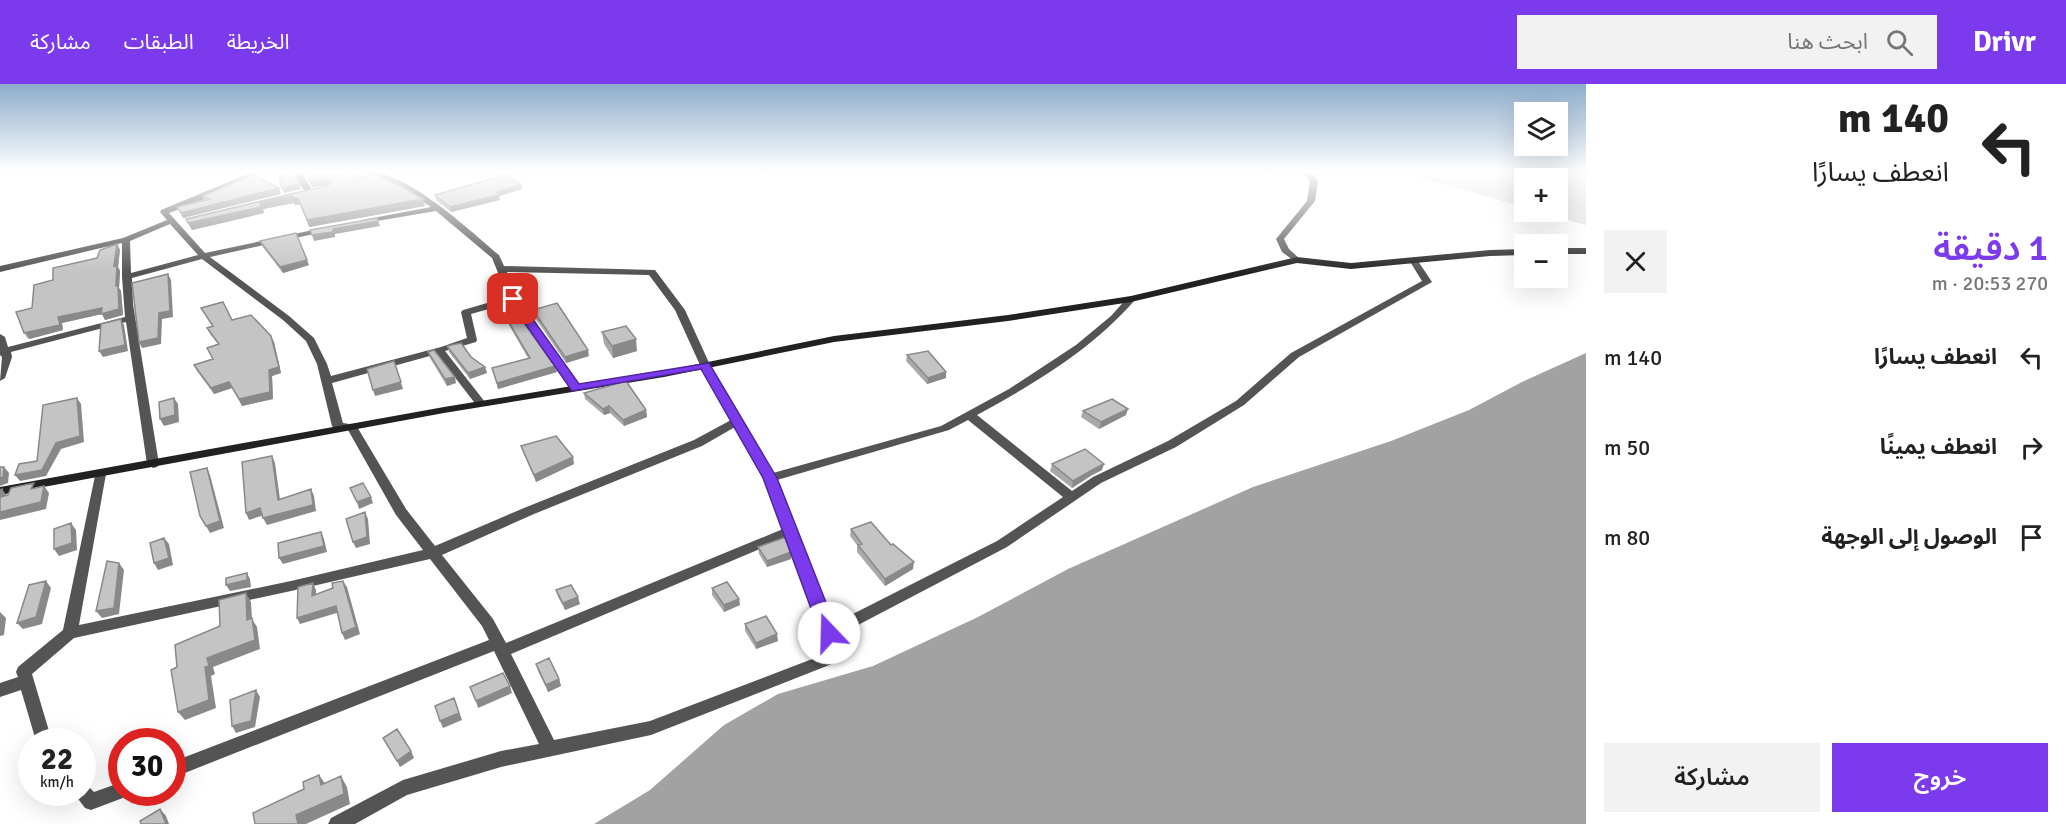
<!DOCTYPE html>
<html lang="ar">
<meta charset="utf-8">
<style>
body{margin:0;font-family:Signika,"Noto Sans Arabic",sans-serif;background:#f2f2f2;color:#222;direction:rtl;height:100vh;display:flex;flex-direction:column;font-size:22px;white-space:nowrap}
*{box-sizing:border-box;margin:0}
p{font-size:20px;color:#767676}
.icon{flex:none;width:33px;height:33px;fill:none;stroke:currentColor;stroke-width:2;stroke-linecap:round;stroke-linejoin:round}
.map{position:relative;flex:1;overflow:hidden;direction:ltr}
.sheet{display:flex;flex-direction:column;background:#fff;width:480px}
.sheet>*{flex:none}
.banner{background:#fff;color:#222;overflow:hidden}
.fabs{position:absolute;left:1514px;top:18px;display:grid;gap:12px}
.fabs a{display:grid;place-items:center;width:54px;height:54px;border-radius:0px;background:#fff;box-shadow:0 6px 24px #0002;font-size:30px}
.speed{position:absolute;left:18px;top:644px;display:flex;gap:12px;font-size:30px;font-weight:700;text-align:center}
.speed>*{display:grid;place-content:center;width:78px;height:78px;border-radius:50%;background:#fff;box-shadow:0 6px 24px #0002;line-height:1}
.speed small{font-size:15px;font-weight:400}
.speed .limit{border:9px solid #d22;background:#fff;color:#111}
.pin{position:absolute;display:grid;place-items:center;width:51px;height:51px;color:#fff;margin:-26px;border-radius:12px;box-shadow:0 3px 9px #0006}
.me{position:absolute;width:66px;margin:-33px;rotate:339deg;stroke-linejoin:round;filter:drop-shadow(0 0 4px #0008)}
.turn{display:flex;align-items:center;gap:21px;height:126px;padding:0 18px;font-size:27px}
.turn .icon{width:78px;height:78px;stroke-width:2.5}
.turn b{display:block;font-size:42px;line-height:51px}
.round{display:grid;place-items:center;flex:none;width:63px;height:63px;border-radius:0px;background:#f2f2f2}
.head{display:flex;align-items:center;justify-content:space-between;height:102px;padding:0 18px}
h1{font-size:36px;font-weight:600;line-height:45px;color:#7c3aed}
.button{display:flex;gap:12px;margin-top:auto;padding:12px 18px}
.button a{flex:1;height:69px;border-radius:0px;background:#7c3aed;color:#fff;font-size:24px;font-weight:600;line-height:69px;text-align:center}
.button a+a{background:#f2f2f2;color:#222}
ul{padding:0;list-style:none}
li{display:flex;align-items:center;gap:18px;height:90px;padding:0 18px}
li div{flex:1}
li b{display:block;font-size:22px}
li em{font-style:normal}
header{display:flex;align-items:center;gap:36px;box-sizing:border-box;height:84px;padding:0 30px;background:#7c3aed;color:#fff}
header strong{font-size:28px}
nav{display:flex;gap:33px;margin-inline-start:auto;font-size:21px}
.search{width:420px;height:54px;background:#f2f2f2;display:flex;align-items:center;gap:15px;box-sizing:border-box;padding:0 21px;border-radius:0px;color:#767676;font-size:22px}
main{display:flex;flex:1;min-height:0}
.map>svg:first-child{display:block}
</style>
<header>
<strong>Drivr</strong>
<div class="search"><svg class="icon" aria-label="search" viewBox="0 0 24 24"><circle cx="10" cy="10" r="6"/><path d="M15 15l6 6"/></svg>ابحث هنا</div>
<nav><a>الخريطة</a><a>الطبقات</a><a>مشاركة</a></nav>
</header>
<main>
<section class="sheet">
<div class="banner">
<div class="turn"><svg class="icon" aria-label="left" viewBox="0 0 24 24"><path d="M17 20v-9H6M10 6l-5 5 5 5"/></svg><div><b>140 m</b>انعطف يسارًا</div></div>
</div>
<div class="head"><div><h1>1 دقيقة</h1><p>270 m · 20:53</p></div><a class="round"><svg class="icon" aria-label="close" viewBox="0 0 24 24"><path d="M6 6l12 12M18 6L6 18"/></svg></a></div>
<ul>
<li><svg class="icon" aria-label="left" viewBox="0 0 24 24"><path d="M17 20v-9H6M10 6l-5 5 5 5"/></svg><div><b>انعطف يسارًا</b></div><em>140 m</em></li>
<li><svg class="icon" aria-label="right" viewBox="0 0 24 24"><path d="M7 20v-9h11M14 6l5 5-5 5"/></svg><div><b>انعطف يمينًا</b></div><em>50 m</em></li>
<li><svg class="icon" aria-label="arrive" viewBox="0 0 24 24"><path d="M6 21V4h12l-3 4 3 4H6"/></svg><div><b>الوصول إلى الوجهة</b></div><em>80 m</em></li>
</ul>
<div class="button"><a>خروج</a><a>مشاركة</a></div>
</section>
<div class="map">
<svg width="1586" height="740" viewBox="0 0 1586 740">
<rect width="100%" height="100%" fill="#fff"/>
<path fill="#dbdbdb" d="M900 86H1068L966 92Z
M1392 86H1586V141L1539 128H1557V94H1524V123Z"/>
<path fill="#a2a2a2" d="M1586 269V740H594L650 706 724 641 778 610 873 582 978 533 1068 485 1253 403 1391 357 1469 326 1522 298Z"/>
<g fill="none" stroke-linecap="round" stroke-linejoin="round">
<path fill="#545454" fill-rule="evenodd" d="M257 86H267L194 120 169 129 205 169 327 143V147L210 173 289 232 314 254 327 280 331 292 441 263 467 254 461 228 463 226 508 213 492 174 436 127 359 140 358 138 362 136 431 123 398 102 361 86C405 85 467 144 499 171L504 182 655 186 685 226 710 281 773 389 941 342 1009 305 1076 261 1111 232 1128 213H1134V217C1091 266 1034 300 977 331L1072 407 1093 393 1168 357 1236 317 1291 269 1422 197 1409 176 1410 174H1416L1432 198 1299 273 1244 321 1176 363 1101 399 1007 463 837 552 845 572 842 576 651 651 501 683 407 711 355 740H328L331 734 403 696 501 667 539 660 494 567 172 694V678L489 556 482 542 430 475 291 507 74 554 32 590 52 657H36L21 606 0 613V599L18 593 16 588 18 583 63 546 96 387H104L106 390 79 541 291 497 423 466 396 431 348 346 334 344 332 342 317 280 306 257 283 236 202 175 132 194 133 220 159 380 157 383 153 384 147 380 126 238 11 268 12 273 5 294 0 297 2 273 0 271V250L5 253 8 263 125 233 122 193V159L0 188V182L123 154 167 136 160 128 161 126ZM170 140 198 171 131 189 130 157ZM507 188 649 191 675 226 700 281 731 336 694 356 524 424 435 462 406 425 356 341 343 339 332 299 437 270 477 322H485L487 320 485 318 445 267 476 258 477 256 471 230 510 219 572 306H580L581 304 520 219ZM968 336 1063 413 997 457 833 540 777 396 949 346ZM735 343 764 394 783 445 506 559 493 535 442 471 534 430 702 362ZM786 454 828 569 650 637 554 656 511 570Z
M290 86 301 87 313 108 312 110H306L295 90Z
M1301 86H1309L1318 97 1315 117 1284 155 1289 165 1301 176 1297 179 1282 168 1276 155 1307 117 1310 97Z
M122 698V708H130L128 712 91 726 85 724 73 708H82V700L88 702 94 708Z"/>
<path fill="#212121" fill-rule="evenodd" d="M1557 164H1586V170H1557Z
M1524 165V171L1490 172 1351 185 1297 179 1131 218 1008 237 834 258 664 293 444 329 0 411V403L444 323 664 287 834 252 1008 231 1131 212 1297 173 1351 179 1490 166Z"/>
</g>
<path fill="#a9a9a9" d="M302 86H348L359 94 425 122 309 143 301 120 295 121 294 119 263 125 264 129 192 146 186 135 328 101 312 103Z
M521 100 522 105 499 112 500 116 451 128 436 116 435 111Z
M281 110 183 134 177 123 205 117 203 112Z
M260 157 309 181 283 189 262 162Z
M117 160 120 166 118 183 120 187 119 204 121 207 123 231 105 236 102 230 62 239 63 246 28 255 24 249 32 224 53 196 97 174Z
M201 224 232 236 274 258 281 289 272 292 273 315 242 322 232 304 214 310 197 287 194 281 213 275 218 260 210 250 207 244 212 242Z
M533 226 589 272 566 279 534 232Z
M507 235 555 282 557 288 498 305 492 284 528 274 509 241Z
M602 248 637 267 613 274 604 260Z
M447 262 471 273 485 283 487 289 470 295 449 268Z
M428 268 456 299 447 302 430 274Z
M907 271 946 294 927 300 906 277Z
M584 309 646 326 647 333 624 342 610 329 604 331 585 315Z
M1083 327 1126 331 1099 345 1081 333Z
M521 362 574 380 536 398 523 368Z
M1052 380 1102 386 1092 391 1072 404 1050 387Z
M851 445 891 461 913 485 885 502 857 468V461L850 452Z
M758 463 791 475 767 483 759 470Z
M712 504 739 515 740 521 724 528 712 511Z
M556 506 580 520 565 526 558 513Z
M745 540 778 557 756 565 745 547Z
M536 580 559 595 561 602 548 608 538 587Z"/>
<path fill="#898989" d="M326 95 328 101 312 103 310 97Z
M300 100 301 105 284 109 282 104Z
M521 100 522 105 499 112 500 116 451 128 450 123Z
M279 104 281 110 183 134 181 129Z
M292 112 298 114 301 120 295 121 294 119 263 125 264 129 192 146 188 139 260 118Z
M423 115 425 122 309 143 307 136Z
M378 137 380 142 335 150V153L314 157 312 151 333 145Z
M117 160 120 166 118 183 120 187 119 204 121 207 123 231 105 236 102 230 62 239 63 246 30 255 26 249 58 233 116 202 114 182Z
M307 176 309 181 283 189 280 183Z
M168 190 171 196 173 233 162 235 161 260 142 264 139 258 159 229Z
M121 235 124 241 128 267 103 273 99 267Z
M271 252 274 258 281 289 272 292 273 315 242 322 239 315 269 286Z
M636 255 637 267 613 274 612 262Z
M588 266 589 272 566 279 565 273Z
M394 277 403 305 375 312 373 306Z
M555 282 557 288 498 305 497 299Z
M485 283 487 289 470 295 468 289Z
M946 288V294L927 300 928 294Z
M455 293 456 299 447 302 445 295Z
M229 298 232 304 214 310 211 304Z
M77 314 81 320 84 358 61 365 46 392 20 397 15 391 42 386Z
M174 314 178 320 179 338 164 342 160 335Z
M609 322 610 329 604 331 603 325Z
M1128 325 1126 331 1099 345 1101 338Z
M646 326 647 333 624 342 623 336Z
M272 372 275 379 281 423 278 416Z
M573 373 574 380 536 398 534 391Z
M1104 380 1102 386 1092 391 1072 404 1073 397 1094 385Z
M4 383 9 389 8 399 0 402V394Z
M207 384 210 391 224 444 210 449 206 442Z
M44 402 49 409 46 425 0 436V428Z
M2 405 7 412 1 413Z
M311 405 314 412 316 427 267 441 263 434Z
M371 413 373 419 359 425 357 418Z
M260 424 264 431 249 436 246 429Z
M365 428 368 435 370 460 356 464 353 458Z
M71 439 76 446 77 466 59 472 54 465Z
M321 448 324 455 327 468 283 480 279 474Z
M164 454 169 460 173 481 158 486 154 479Z
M791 468V475L767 483V477Z
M914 478 913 485 885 502V495Z
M119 479 124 486 119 530 102 534 96 527Z
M247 489 250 495 251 503 230 507 226 501Z
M46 497 51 504 42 540 23 545 17 539Z
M343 497 347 503 360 550 345 556 342 549Z
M313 499 316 506V518L312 512Z
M246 509 251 518 252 535 257 543 260 565 213 583 215 590 211 592 216 624 185 636 178 628 205 583 207 574 247 536Z
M578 513 580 520 565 526 563 519Z
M739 515 740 521 724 528V521Z
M336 522 340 528 300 540 297 534Z
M0 528 6 534 4 551 0 552Z
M777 550 778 557 756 565V559Z
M559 595 561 602 548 608 546 601Z
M510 602 512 609 478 624 476 617Z
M256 606 260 613 255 643 236 649 232 642Z
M454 614 462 636 443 644 440 637Z
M411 667 414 674 400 683 397 677Z
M319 691 326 701H321Z
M341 692 347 703 350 720 306 740H298L296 731Z
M160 725 166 732 169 740H166Z"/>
<path fill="#c4c4c4" stroke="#898989" stroke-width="1.5" d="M286 86H290L300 100 282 104 277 87Z
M304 86H348L359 94 375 91 401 102 423 115 307 136 298 114H293L292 112 260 118 261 123 188 139 186 135 329 101 331 98 326 95 310 97Z
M253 91 279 104 181 129 177 123 210 115 203 112Z
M504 91 521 100 497 108 499 111 450 123 435 111Z
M377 134 378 137 333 145V148L312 151 310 146Z
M296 149 307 176 280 183 260 157Z
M117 160 114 182 117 181 116 202H118L119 225 101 230 102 224 58 233 60 241 24 249 16 228 32 224 34 201 53 196V184L97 174 100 166Z
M168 190 170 227 159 229 158 254 139 258 132 199Z
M223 218 232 236 251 231 271 252 279 283 269 286 270 308 239 315 229 298 211 304 194 281 213 275 207 264 219 260 207 244 213 242 201 224Z
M557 219 588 266 565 273 533 226Z
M519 232 555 282 497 299 492 284 530 274 507 235Z
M121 235 125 261 99 267 101 240Z
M626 242 636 255 612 262 602 248Z
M461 259 471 273 485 283 468 289 447 262Z
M434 266 455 293 445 295 428 268Z
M928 267 946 288 928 294 907 271Z
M394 277 401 298 373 306 367 285Z
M626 297 646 326 623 336 609 322 603 325 584 309Z
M77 314 80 352 56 359 42 386 15 391 19 380 37 377 43 321Z
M174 314 175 331 160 335 159 318Z
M1112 315 1128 325 1101 338 1083 327Z
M556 352 573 373 534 391 521 362Z
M1085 365 1104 380 1094 385 1073 397 1052 380Z
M272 372 278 416 311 405 313 421 263 434 260 424 246 429 242 378Z
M0 383H4L3 393 0 394Z
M207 384 220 437 206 442 200 432 190 388Z
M34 399 31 405 44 402 41 418 0 428V406L2 405 1 413 8 411 11 404Z
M363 399 371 413 357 418 350 404Z
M365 428 367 453 353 458 346 435Z
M871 438 891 461 893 460 914 478 885 495 858 461 862 460 851 445Z
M71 439 72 459 54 465V445Z
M321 448 324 462 279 474 278 459Z
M786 453 791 468 767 477 758 463Z
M164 454 169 474 154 479 150 459Z
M107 477 119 479 114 524 96 527Z
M247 489V496L226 501V494Z
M46 497 36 533 17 539 29 501Z
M343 497 356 543 342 549 336 522 297 534 298 503 313 499 312 512 333 504 332 499Z
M727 498 739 515 724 521 712 504Z
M571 501 578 513 563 519 556 506Z
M246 509 247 536 252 534 255 556 207 574 209 582 205 583 209 616 178 628 171 586 177 583 175 561 220 542 219 516Z
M766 532 777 550 756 559 745 540Z
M549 574 559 595 546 601 536 580Z
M503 589 510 602 476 617 470 603Z
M256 606 251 637 232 642 230 616Z
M454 614 459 629 440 637 435 622Z
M397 645 411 667 397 677 383 654Z
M319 691 321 701 341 692 344 710 296 731 298 740H255L253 729 304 705 303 698Z
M160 725 166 740H141L140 737Z"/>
<linearGradient id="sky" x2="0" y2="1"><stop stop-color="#8cadcc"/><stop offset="0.46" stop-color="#fff"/><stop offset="1" stop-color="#fff" stop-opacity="0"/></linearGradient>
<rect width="1586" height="189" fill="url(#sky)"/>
<path fill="#7c3aed" stroke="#51269a" stroke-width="1.5" d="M513 212 517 213 579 300 709 279 777 394 838 549 835 554 829 556 823 554 820 549 763 394 701 285 572 307 508 215Z"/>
</svg>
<div class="fabs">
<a><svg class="icon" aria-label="layers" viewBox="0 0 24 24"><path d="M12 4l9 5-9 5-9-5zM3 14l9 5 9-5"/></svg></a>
<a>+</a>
<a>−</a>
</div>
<div class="speed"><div>22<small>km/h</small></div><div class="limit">30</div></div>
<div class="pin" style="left:513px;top:215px;background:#d93025"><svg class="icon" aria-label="arrive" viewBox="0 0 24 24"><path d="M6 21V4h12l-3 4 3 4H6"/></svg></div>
<svg class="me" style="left:829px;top:549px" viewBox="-20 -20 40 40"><circle r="19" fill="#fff"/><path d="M0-13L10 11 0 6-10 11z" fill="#7c3aed"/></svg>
</div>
</main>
